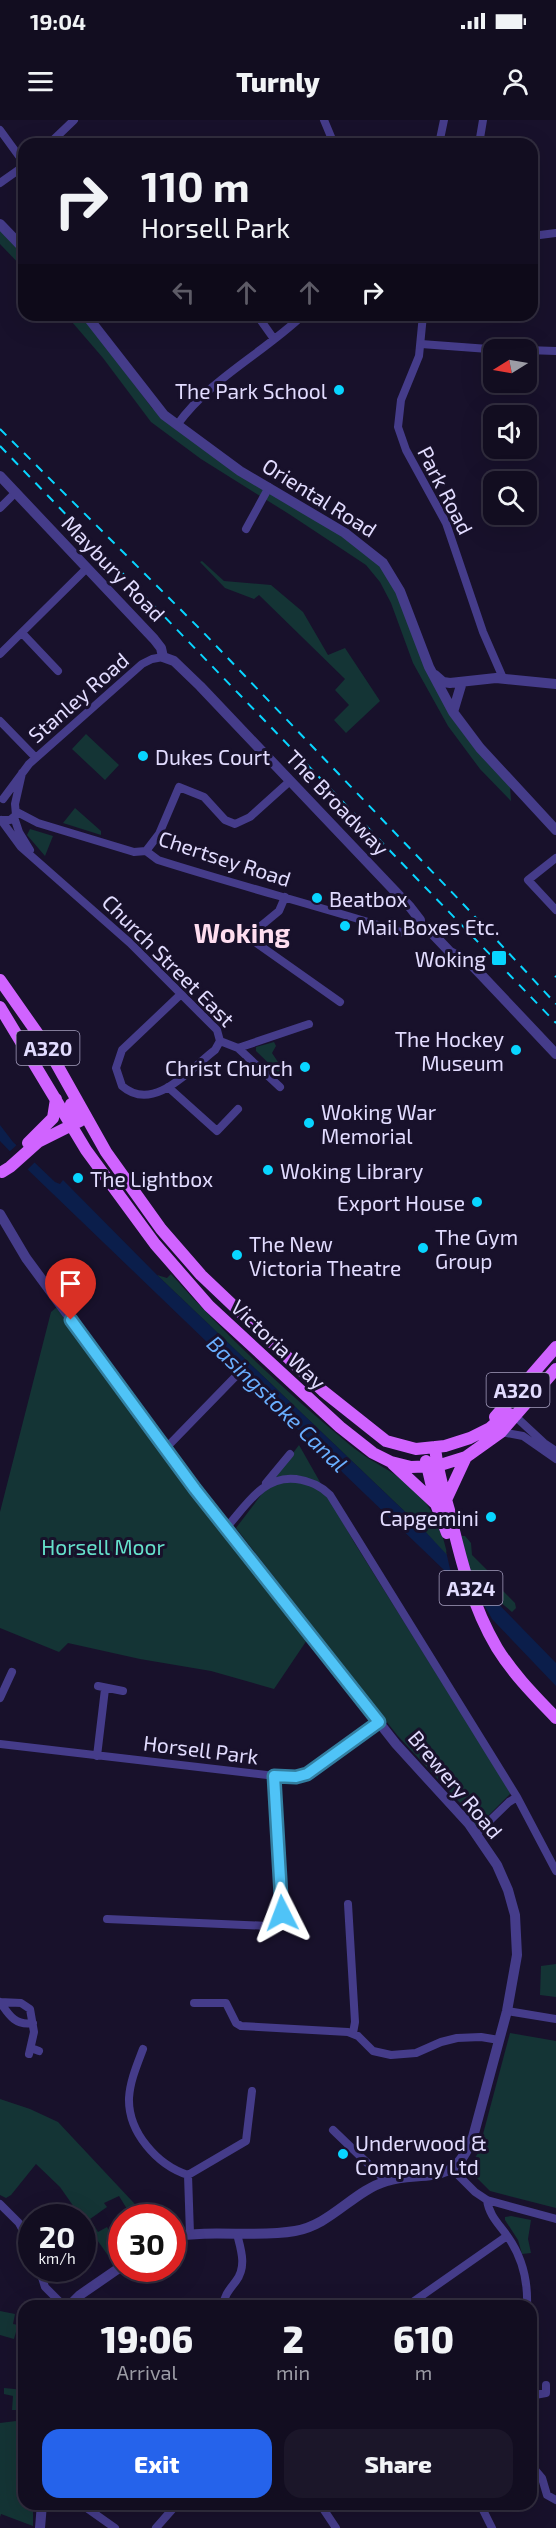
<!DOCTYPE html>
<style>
body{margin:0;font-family:"Exo 2",sans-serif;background:#1b1629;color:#f1f3f6;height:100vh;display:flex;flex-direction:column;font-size:22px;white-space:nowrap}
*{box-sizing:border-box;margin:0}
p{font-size:20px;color:#9c9ca5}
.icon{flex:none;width:33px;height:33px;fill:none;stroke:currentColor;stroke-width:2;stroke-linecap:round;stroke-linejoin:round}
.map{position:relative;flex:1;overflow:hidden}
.side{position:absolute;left:18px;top:2180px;width:519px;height:210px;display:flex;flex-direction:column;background:#120d20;border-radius:18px;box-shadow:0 6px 24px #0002,0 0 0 2px #312d3e}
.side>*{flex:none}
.hud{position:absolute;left:18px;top:18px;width:520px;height:183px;border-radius:18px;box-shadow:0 6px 24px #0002,0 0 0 2px #312d3e;background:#120d20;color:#f1f3f6;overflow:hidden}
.needle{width:39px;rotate:259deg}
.buttons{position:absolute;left:483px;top:219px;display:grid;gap:12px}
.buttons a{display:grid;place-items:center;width:54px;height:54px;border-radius:12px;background:#120d20;box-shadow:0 6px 24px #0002,0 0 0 2px #312d3e;font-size:30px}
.speed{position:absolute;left:18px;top:2084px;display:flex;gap:12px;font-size:30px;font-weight:700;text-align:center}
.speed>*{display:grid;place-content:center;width:78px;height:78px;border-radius:50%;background:#120d20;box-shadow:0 6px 24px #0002,0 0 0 2px #312d3e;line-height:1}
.speed small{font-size:15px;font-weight:400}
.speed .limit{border:9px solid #d22;background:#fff;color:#111}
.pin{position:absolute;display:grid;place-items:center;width:51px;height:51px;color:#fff;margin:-62px -26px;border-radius:50% 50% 50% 0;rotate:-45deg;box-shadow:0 0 6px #0007}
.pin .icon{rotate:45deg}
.me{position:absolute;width:66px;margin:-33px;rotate:357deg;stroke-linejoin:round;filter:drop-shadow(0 0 4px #0008)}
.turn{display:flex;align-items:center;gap:21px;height:126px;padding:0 24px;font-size:27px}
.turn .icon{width:78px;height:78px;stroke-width:2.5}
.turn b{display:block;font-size:42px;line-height:51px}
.lanes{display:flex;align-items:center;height:57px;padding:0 24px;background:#0003;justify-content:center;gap:30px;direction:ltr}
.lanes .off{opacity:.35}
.eta{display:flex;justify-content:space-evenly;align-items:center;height:102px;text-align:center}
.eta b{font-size:36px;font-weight:800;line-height:42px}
.action{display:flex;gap:12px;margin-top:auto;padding:12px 24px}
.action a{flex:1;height:69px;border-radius:18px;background:#2563eb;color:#fff;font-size:24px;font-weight:800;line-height:69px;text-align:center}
.action a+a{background:#1b1629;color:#f1f3f6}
.status{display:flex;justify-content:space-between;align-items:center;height:42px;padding:0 30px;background:#120d20;direction:ltr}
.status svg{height:16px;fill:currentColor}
header{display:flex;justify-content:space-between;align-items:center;height:78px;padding:0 24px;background:#120d20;font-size:27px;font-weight:800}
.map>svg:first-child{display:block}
</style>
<div class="status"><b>19:04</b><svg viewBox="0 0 49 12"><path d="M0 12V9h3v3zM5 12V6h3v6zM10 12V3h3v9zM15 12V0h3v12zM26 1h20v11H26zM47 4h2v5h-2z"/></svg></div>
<header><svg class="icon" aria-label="menu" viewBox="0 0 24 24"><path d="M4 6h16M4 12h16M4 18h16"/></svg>Turnly<svg class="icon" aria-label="person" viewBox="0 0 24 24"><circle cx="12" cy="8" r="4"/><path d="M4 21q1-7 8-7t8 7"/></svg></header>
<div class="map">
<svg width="556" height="2408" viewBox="0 0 556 2408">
<rect width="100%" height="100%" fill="#18112b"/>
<path fill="#143435" d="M0 109 24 134V149L0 124Z
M66 195H82L152 288 343 416 380 445 395 468 423 543 510 666 511 681 480 649 448 606 413 543 391 483 380 462 366 445 289 394 201 339 151 302 103 238Z
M202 441 224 461 271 465 303 492 328 535 345 528 380 581 346 613 334 600 349 585 335 570 345 559 259 475 254 479 225 468 200 442Z
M86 614 119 645 105 660 72 629Z
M75 688 101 711V715L63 703Z
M30 709 53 716 45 736 27 715Z
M274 922 276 926 272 933 278 942 276 945 286 956 284 958 256 931V927Z
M171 1154C226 1216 286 1272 350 1325 371 1343 398 1352 417 1373 435 1391 443 1413 448 1438L422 1408 157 1155 167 1158Z
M57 1187 129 1288 135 1300 307 1520 274 1569 211 1551 140 1539 68 1523 59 1532 0 1508V1392L51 1192Z
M299 1325 354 1422 511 1673 477 1707 461 1684 397 1615 236 1408Z
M461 1416H465L471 1423 472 1435 502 1465V1470L515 1483 516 1488 512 1492 482 1467 473 1463Z
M556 1844V1877L540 1875 541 1846Z
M510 1913 556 1921V2088L490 2071 468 2049 478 2033Z
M0 1979 30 1989 58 2002 147 2097H132L119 2076 104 2083 107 2087 90 2099 98 2112 107 2107 112 2116 121 2111V2139L114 2144 60 2067 36 2044 11 2075 6 2078 0 2075Z
M511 2096 531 2100 528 2119 531 2133 522 2134 518 2120 505 2100V2097Z
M0 2191 15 2194 13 2204 18 2205 14 2219 0 2215Z
M4 2268 24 2270V2290H12L13 2276 4 2274Z
M24 2300V2384H33V2406L1 2394 0 2397V2303Z"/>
<path fill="#0b1e4b" d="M0 1005 13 1022 55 1062 60 1064 63 1060 157 1155 422 1408 475 1465 482 1467 556 1543V1566L492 1499C485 1483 461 1456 444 1450L25 1047 0 1021Z"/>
<path fill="#18112b" d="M19 1023 36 1041 27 1050 8 1033Z
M446 1431 470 1456 476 1481 452 1458Z"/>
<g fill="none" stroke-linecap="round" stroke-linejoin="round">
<path stroke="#453c8a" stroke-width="8" d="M324 0 334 24
M0 10 24 43
M49 24 74 0
M439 24 444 0
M479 24 483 0
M0 63 24 46
M532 116 556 113
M257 195 274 219
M423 195 419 236 401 280 398 307 406 330 446 403 483 512 503 558
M421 224 502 230
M526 230 556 231
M177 305C211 258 262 234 303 195
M0 388 16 372
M246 409 269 367
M22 513 58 551
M0 534 86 449
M0 601 36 638
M3 679 29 644 142 544 152 539 163 537
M17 692 38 703 134 732 146 731 158 740C240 766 322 787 404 813L414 811 420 805
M14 697 19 712 30 730
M0 700H10L16 695 15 684 22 653
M1 700 21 727 130 823 217 910 220 921
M146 731 159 714 179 667 204 677 225 700 235 704 250 697 290 661
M556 738 528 760 556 790
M285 777 279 791 256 810 255 822 340 882
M180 875 122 930 116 948 122 966C154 994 191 948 215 930L220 921
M220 921 238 928 280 967
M238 928 309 904
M168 967 217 1011 238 989
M515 1296 544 1323 556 1331
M501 1312 523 1316 556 1339
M165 1329 236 1256
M266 1363 290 1334
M226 1408C246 1386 263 1355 296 1359 310 1361 320 1365 330 1375L517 1677 556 1751
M98 1566 123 1571
M0 1578 12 1552
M0 1624 293 1658 309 1653 379 1602
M97 1636 105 1569
M476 1714 509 1682 517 1677
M348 1784 355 1902 353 1913
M107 1799 269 1806 278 1802 282 1793 274 1656
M0 1882 21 1883 30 1889 34 1912 29 1934
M0 1882C9 1895 15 1906 33 1903
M194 1883H226L236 1903 241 1906 348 1912 358 1916 373 1931 391 1935 416 1933 441 1922 457 1918 481 1917 499 1920
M507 1891 556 1899
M31 1928 39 1931
M143 1929C137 1945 130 1961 129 1978 128 2012 157 2045 188 2055
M333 2010 386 2061
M452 2049 475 2072 487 2080 556 2099
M487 2080C489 2096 500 2105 508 2117 522 2137 528 2161 527 2186
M0 2084 19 2103 32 2127
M190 2114 188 2055 246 2021 252 1971
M39 2148 45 2167 64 2186
M223 2186C224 2175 230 2169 236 2161 247 2146 241 2130 237 2114
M407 2186 507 2116
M531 2274 535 2275 546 2273V2265
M531 2345 542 2358 547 2375 556 2380
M81 2384 115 2408
M320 2384 336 2408
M480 2384 492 2408
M156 2408 177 2384"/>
<path stroke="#453c8a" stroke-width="10" d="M0 104 24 129
M86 195 164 295 240 351 345 413 383 443 400 471 429 547 453 592 480 628 556 710
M0 356 154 519 161 528 163 537 174 541 200 566 410 787 420 800V805L431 812 450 832 470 843 556 934
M435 555 443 562 450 563 496 558 556 564
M453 592 462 562
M0 1094 26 1138 213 1392 396 1624 469 1704 497 1745 508 1770 515 1795 517 1835 507 1891 473 2017C468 2029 461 2044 449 2050 430 2059 406 2054 387 2061 353 2071 331 2105 295 2111 255 2118 213 2109 172 2117
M69 2186 80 2175 122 2146
M40 2408 42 2384"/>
<path stroke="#d063ff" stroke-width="12" d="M0 860 47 927 106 1032 161 1109 201 1155 323 1271 386 1321 416 1329 445 1326 470 1318 490 1308 507 1293 515 1296
M0 887 86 1030 155 1124 209 1186 340 1307 373 1333 391 1342 411 1347 437 1346 466 1337 501 1312 556 1249
M28 1023 53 998 56 979
M2 1052 10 1047 38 1022 80 1001 71 984
M495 1297 556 1227
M435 1327C437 1349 443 1369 449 1390 460 1437 472 1486 497 1528 513 1554 535 1576 556 1598
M426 1341 436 1384 447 1413
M393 1344 436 1384
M446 1380 466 1337"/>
<path stroke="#08d5ff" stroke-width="2" stroke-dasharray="9 8" stroke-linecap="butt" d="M0 309 201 510 465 786 556 884
M0 326 556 903
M555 856 556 857"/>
</g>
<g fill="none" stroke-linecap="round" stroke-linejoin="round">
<defs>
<path id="route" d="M71 1200 195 1369 379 1602 307 1654 296 1657 274 1656 282 1793"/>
</defs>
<use href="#route" stroke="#337fa1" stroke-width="15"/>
<use href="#route" stroke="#4fc3f7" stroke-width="10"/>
</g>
<g fill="#08d5ff" stroke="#18112b" stroke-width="2">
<circle cx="339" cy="270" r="6"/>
<circle cx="143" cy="636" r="6"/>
<circle cx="317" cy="778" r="6"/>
<circle cx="345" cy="806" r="6"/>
<rect x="491" y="830" width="16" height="16" rx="3"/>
<circle cx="516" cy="930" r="6"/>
<circle cx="305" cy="947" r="6"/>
<circle cx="309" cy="1003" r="6"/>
<circle cx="268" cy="1050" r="6"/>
<circle cx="78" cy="1058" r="6"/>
<circle cx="477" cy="1082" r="6"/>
<circle cx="423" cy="1128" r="6"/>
<circle cx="237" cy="1135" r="6"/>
<circle cx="491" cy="1397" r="6"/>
<circle cx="343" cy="2034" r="6"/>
</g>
<g text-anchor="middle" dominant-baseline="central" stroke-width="6" stroke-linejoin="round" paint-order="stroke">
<g fill="#18112b" stroke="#a59fbf" stroke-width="1.5">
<rect x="16.5" y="911" width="63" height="34" rx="4.5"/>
<rect x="486.5" y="1253" width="63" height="34" rx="4.5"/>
<rect x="439.5" y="1451" width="63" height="34" rx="4.5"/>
</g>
<g font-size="20" font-weight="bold" fill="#e2dcff">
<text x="48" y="928">A320</text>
<text x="518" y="1270">A320</text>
<text x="471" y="1468">A324</text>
</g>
<g font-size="21" fill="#e2dcff" stroke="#18112b" text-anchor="start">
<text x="327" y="270" text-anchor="end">The Park School</text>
<text x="155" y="636">Dukes Court</text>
<text x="329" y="778">Beatbox</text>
<text x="357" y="806">Mail Boxes Etc.</text>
<text x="486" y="838" text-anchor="end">Woking</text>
<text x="504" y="918" text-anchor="end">The Hockey<tspan x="504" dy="24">Museum</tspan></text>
<text x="293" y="947" text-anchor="end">Christ Church</text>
<text x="321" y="991">Woking War<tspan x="321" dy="24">Memorial</tspan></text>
<text x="280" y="1050">Woking Library</text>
<text x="90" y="1058">The Lightbox</text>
<text x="465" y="1082" text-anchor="end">Export House</text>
<text x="435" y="1116">The Gym<tspan x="435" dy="24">Group</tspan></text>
<text x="249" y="1123">The New<tspan x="249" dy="24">Victoria Theatre</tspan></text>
<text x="479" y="1397" text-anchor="end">Capgemini</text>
<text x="355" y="2022">Underwood &amp;<tspan x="355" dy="24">Company Ltd</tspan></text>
</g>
<g font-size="21" fill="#e2dcff" stroke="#18112b">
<text transform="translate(446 370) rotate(63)">Park Road</text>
<text transform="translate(320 377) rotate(32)">Oriental Road</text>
<text transform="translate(114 448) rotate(46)">Maybury Road</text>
<text transform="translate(78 577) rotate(-41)">Stanley Road</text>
<text transform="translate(338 682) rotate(46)">The Broadway</text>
<text transform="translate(225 738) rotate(18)">Chertsey Road</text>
<text transform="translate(169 840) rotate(45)">Church Street East</text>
<text transform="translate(279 1224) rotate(43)">Victoria Way</text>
<text transform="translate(201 1629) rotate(7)">Horsell Park</text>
<text transform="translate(456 1664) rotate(50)">Brewery Road</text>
</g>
<g font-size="21" fill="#65e1cb" stroke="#18112b">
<text x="103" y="1426">Horsell Moor</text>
</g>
<g font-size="22" font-style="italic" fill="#6aafff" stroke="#18112b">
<text transform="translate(278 1283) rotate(44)">Basingstoke Canal</text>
</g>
<g font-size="27" font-weight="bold" fill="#ffdef0" stroke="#18112b">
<text x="242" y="812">Woking</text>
</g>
</g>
</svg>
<div class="buttons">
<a><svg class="needle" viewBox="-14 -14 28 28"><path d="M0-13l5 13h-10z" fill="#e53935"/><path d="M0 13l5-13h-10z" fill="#9c9ca5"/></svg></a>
<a><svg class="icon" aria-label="sound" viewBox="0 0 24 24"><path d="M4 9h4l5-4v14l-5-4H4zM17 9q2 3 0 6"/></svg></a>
<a><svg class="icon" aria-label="search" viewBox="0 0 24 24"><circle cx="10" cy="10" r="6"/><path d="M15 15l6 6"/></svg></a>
</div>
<div class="speed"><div>20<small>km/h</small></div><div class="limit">30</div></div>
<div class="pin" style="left:71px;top:1200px;background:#d93025"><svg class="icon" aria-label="arrive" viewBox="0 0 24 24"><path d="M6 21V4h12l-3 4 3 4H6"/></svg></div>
<svg class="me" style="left:282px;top:1793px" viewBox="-20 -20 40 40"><path d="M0-17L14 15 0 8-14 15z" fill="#4fc3f7" stroke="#fff" stroke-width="4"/></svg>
<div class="hud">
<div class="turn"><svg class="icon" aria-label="right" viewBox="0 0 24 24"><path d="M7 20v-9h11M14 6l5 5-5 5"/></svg><div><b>110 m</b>Horsell Park</div></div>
<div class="lanes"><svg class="icon off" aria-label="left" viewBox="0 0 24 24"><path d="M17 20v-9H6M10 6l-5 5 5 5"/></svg><svg class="icon off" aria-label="ahead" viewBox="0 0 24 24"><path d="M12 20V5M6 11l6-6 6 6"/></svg><svg class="icon off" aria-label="ahead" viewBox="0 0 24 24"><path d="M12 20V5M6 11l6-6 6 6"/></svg><svg class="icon" aria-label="right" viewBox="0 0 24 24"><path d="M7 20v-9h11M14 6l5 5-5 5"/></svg></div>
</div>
<section class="side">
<div class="eta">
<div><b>19:06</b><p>Arrival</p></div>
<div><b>2</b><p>min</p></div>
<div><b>610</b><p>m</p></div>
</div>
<div class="action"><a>Exit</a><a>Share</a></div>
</section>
</div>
